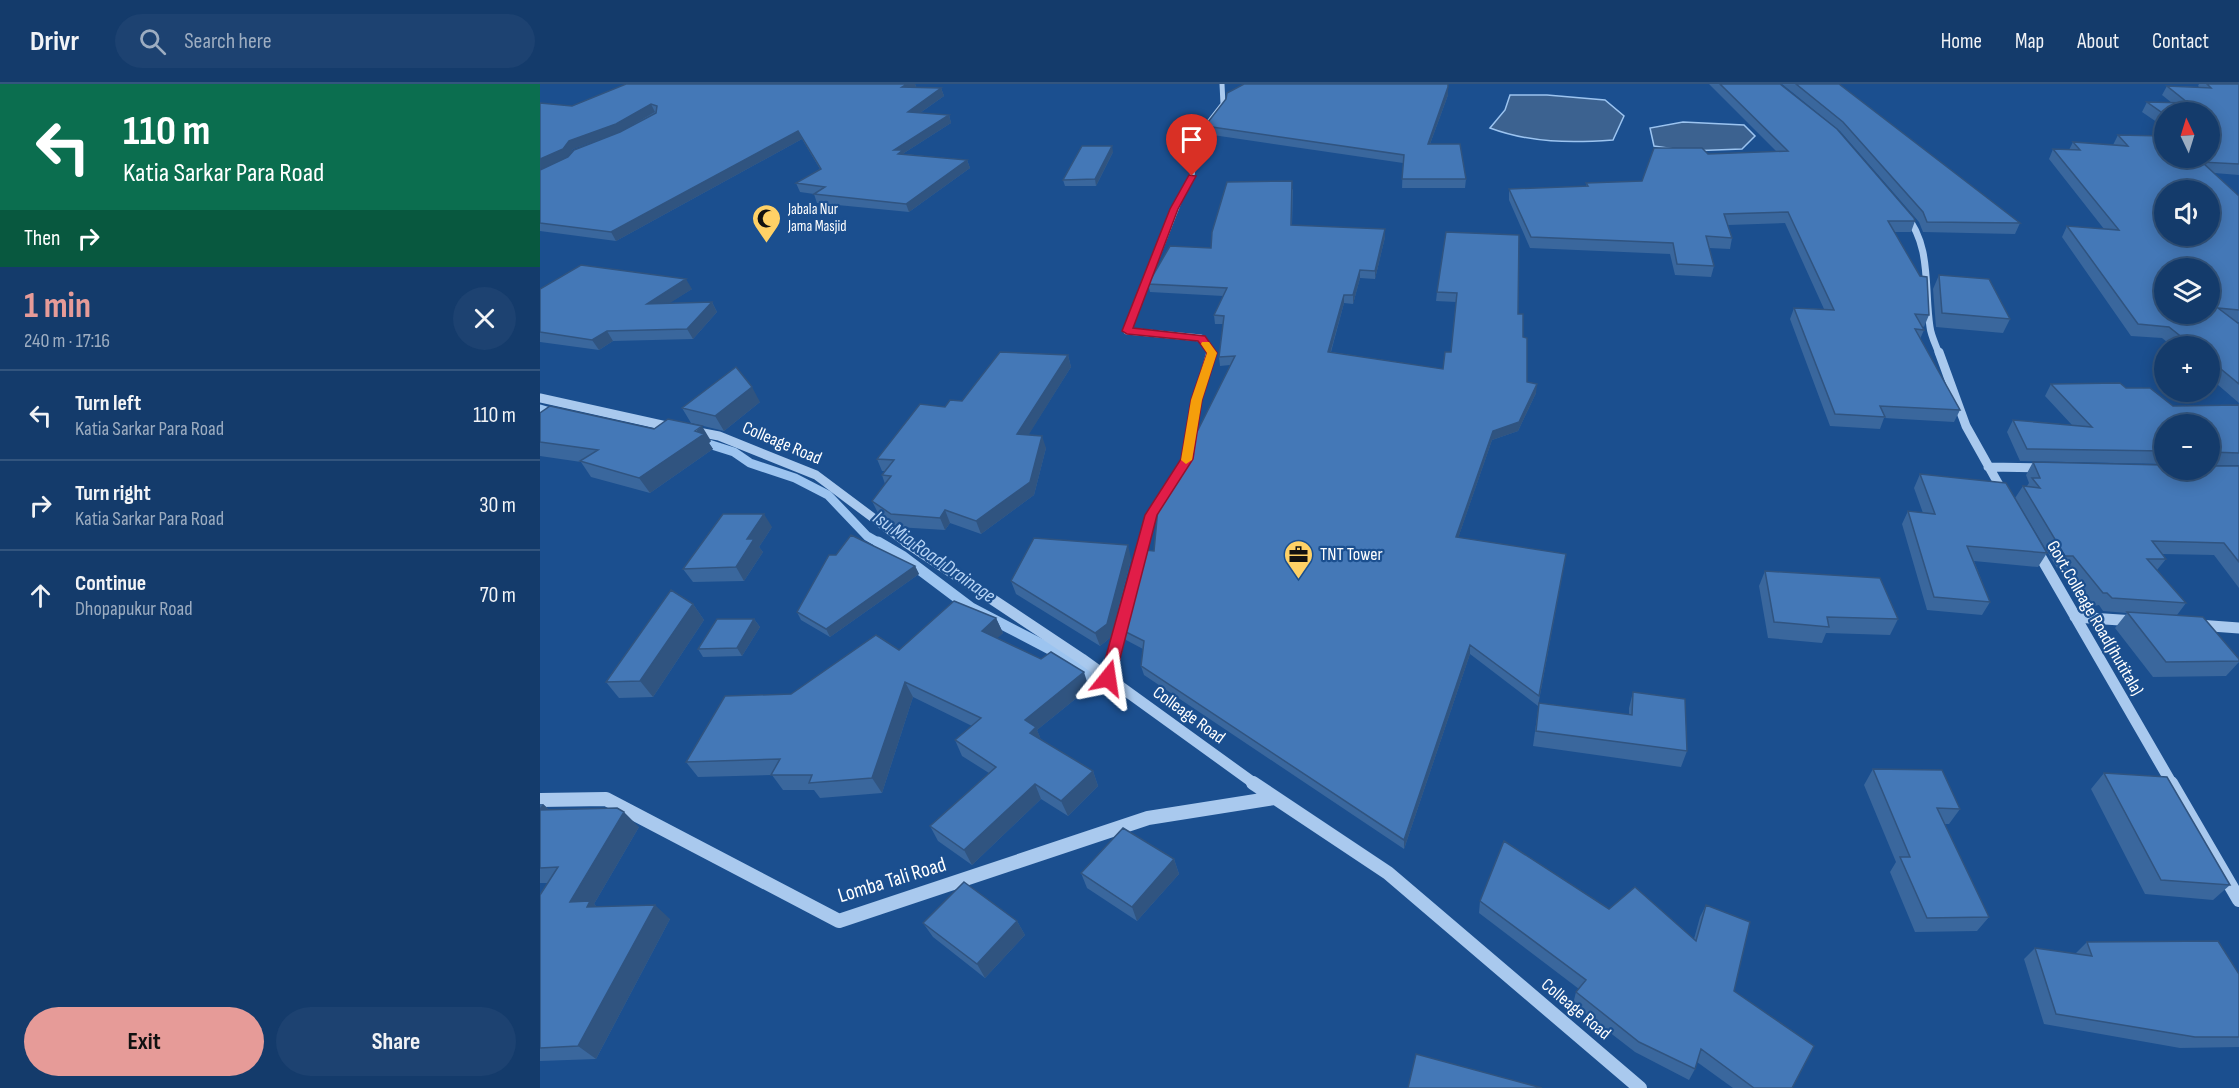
<!DOCTYPE html>
<meta charset="utf-8">
<style>
body{margin:0;font-family:"Sofia Sans Condensed",sans-serif;background:#1d4271;color:#f1f3f6;height:100vh;display:flex;flex-direction:column;font-size:22px;white-space:nowrap}
*{box-sizing:border-box;margin:0}
p{font-size:20px;color:#9dadc1}
.icon{flex:none;width:33px;height:33px;fill:none;stroke:currentColor;stroke-width:2;stroke-linecap:round;stroke-linejoin:round}
.map{position:relative;flex:1;overflow:hidden}
.drawer{display:flex;flex-direction:column;background:#143b6b;width:540px}
.drawer>*{flex:none}
.banner{background:#0b6e4f;color:#fff;overflow:hidden}
.needle{width:39px;rotate:356deg}
.controls{position:absolute;left:1614px;top:18px;display:grid;gap:12px}
.controls a{display:grid;place-items:center;width:66px;height:66px;border-radius:50%;background:#143b6b;box-shadow:0 3px 15px #0003,0 0 0 2px #33557e;font-size:30px}
.pin{position:absolute;display:grid;place-items:center;width:51px;height:51px;color:#fff;margin:-62px -26px;border-radius:50% 50% 50% 0;rotate:-45deg;box-shadow:0 0 6px #0007}
.pin .icon{rotate:45deg}
.me{position:absolute;width:66px;margin:-33px;rotate:15deg;stroke-linejoin:round;filter:drop-shadow(0 0 4px #0008)}
.turn{display:flex;align-items:center;gap:21px;height:126px;padding:0 24px;font-size:27px}
.turn .icon{width:78px;height:78px;stroke-width:2.5}
.turn b{display:block;font-size:42px;line-height:51px}
.then{display:flex;align-items:center;height:57px;padding:0 24px;background:#0003;gap:12px;font-size:22px}
.round{display:grid;place-items:center;flex:none;width:63px;height:63px;border-radius:32px;background:#1d4271}
.headline{display:flex;align-items:center;justify-content:space-between;height:102px;padding:0 24px}
h1{font-size:36px;font-weight:700;line-height:45px;color:#e69b98}
.action{display:flex;gap:12px;margin-top:auto;padding:12px 24px}
.action a{flex:1;height:69px;border-radius:36px;background:#e69b98;color:#111;font-size:24px;font-weight:700;line-height:69px;text-align:center}
.action a+a{background:#1d4271;color:#f1f3f6}
ul{padding:0;list-style:none}
li{display:flex;align-items:center;gap:18px;height:90px;padding:0 24px;border-top:2px solid #33557e}
li div{flex:1}
li b{display:block;font-size:22px}
li em{font-style:normal}
header{display:flex;align-items:center;gap:36px;box-sizing:border-box;height:84px;padding:0 30px;background:#143b6b;border-bottom:2px solid #33557e}
header strong{font-size:28px}
nav{display:flex;gap:33px;margin-inline-start:auto;font-size:21px}
.search{width:420px;height:54px;background:#1d4271;display:flex;align-items:center;gap:15px;box-sizing:border-box;padding:0 21px;border-radius:33px;color:#9dadc1;font-size:22px}
main{display:flex;flex:1;min-height:0}
.map>svg:first-child{display:block}
</style>
<header>
<strong>Drivr</strong>
<div class="search"><svg class="icon" aria-label="search" viewBox="0 0 24 24"><circle cx="10" cy="10" r="6"/><path d="M15 15l6 6"/></svg>Search here</div>
<nav><a>Home</a><a>Map</a><a>About</a><a>Contact</a></nav>
</header>
<main>
<section class="drawer">
<div class="banner">
<div class="turn"><svg class="icon" aria-label="left" viewBox="0 0 24 24"><path d="M17 20v-9H6M10 6l-5 5 5 5"/></svg><div><b>110 m</b>Katia Sarkar Para Road</div></div>
<div class="then">Then<svg class="icon" aria-label="right" viewBox="0 0 24 24"><path d="M7 20v-9h11M14 6l5 5-5 5"/></svg></div>
</div>
<div class="headline"><div><h1>1 min</h1><p>240 m · 17:16</p></div><a class="round"><svg class="icon" aria-label="close" viewBox="0 0 24 24"><path d="M6 6l12 12M18 6L6 18"/></svg></a></div>
<ul>
<li><svg class="icon" aria-label="left" viewBox="0 0 24 24"><path d="M17 20v-9H6M10 6l-5 5 5 5"/></svg><div><b>Turn left</b><p>Katia Sarkar Para Road</p></div><em>110 m</em></li>
<li><svg class="icon" aria-label="right" viewBox="0 0 24 24"><path d="M7 20v-9h11M14 6l5 5-5 5"/></svg><div><b>Turn right</b><p>Katia Sarkar Para Road</p></div><em>30 m</em></li>
<li><svg class="icon" aria-label="ahead" viewBox="0 0 24 24"><path d="M12 20V5M6 11l6-6 6 6"/></svg><div><b>Continue</b><p>Dhopapukur Road</p></div><em>70 m</em></li>
</ul>
<div class="action"><a>Exit</a><a>Share</a></div>
</section>
<div class="map">
<svg width="1699" height="1004" viewBox="0 0 1699 1004">
<rect width="100%" height="100%" fill="#1b4f8f"/>
<path fill="#3c6290" stroke="#9cc4f0" stroke-width="1.5" d="M970 11H1007L1065 16 1084 32 1073 56C1031 59 990 59 950 44L965 26Z
M1143 38 1204 41 1215 52 1202 65 1148 67 1114 62 1110 44Z"/>
<g fill="none" stroke-linecap="round" stroke-linejoin="round">
<path stroke="#9cc4f0" stroke-width="9" d="M0 325 17 330
M156 356 194 368 210 379 255 394 288 411 327 452 341 460"/>
<path stroke="#9cc4f0" stroke-width="11" d="M338 458 362 472 431 524 512 566 560 599"/>
<path stroke="#a9c9ee" stroke-width="5" d="M637 120 652 92 658 52 683 20 682 0"/>
<path stroke="#a9c9ee" stroke-width="7" d="M638 118 587 247 661 254 672 270
M1365 130C1392 162 1384 204 1390 243 1391 252 1396 261 1399 270"/>
<path stroke="#a9c9ee" stroke-width="9" d="M1399 268 1426 342 1463 408
M0 314 131 343
M153 347 179 352 276 391 368 460
M1448 383 1502 384
M603 460 611 431 647 375 657 316 671 268"/>
<path stroke="#a9c9ee" stroke-width="11" d="M366 458 542 575 715 700
M1495 463 1632 700
M1535 533 1595 537
M1658 541 1699 544
M568 594 604 458"/>
<path stroke="#a9c9ee" stroke-width="14" d="M713 699 848 789 1100 1004
M1631 699 1699 816
M0 716 66 715 299 837 608 734 734 714"/>
</g>
<path fill="#3a679d" d="M375 0 376 3 401 4 404 12 380 29 409 31 411 39 364 69V70L427 76 430 84 369 128 277 119 274 110 260 108 256 99 280 85 262 55 76 157 0 147V86L28 73 80 48 116 28 80 48 33 65 28 73 32 22Z
M1169 0H1240L1375 137 1371 148H1354L1389 231 1384 243 1382 242 1384 246 1380 255 1420 326 1414 338 1344 334 1340 345 1290 342 1250 235 1254 224 1284 225 1245 139 1188 141 1192 154 1190 165 1169 164 1174 182 1171 193 1135 191 1130 170 990 164 969 116V105L1046 102V99L1102 97 1236 67Z
M1242 0H1299L1480 139 1475 150 1383 148 1379 138 1300 47Z
M1659 0H1699V91L1674 89 1699 112V238H1696L1699 240V319L1670 294V262H1632L1622 254 1591 252 1522 153 1527 142 1564 145 1509 75 1513 65 1529 66 1533 58 1573 61 1578 51 1670 74V28H1624V43L1602 28 1607 18 1632 19 1622 11 1627 2 1659 3 1658 2Z
M908 11 890 60 926 95 925 104H862L863 79 666 50 665 42Z
M573 68 556 102H525L523 96Z
M753 105 752 141 845 153 835 195 820 194 813 220 804 219 791 268 903 285 911 268 916 218 896 217 897 208 906 148 978 230 983 253 987 298 996 309 978 347 952 356 918 454 1026 470 998 622 930 570 864 765 604 591 601 582 603 565 586 556 584 547 651 369 690 281 680 282 679 273 683 240H675L674 231 683 212 610 208 608 200 671 164Z
M1399 191 1470 235 1463 249 1396 243 1393 205Z
M0 205H152L129 219 172 218 177 228 153 255 73 257 59 266 0 258Z
M528 271 531 283 488 351 506 364 494 411 441 450 410 439 405 446 357 443 338 429 332 417 345 400 342 391 345 387H342L337 375 405 323 422 317Z
M1511 300 1586 304 1633 322 1699 321V381H1670V340H1624V380L1480 377 1467 348 1473 336 1532 341 1505 312Z
M220 318 184 347 151 339 142 324Z
M0 329 171 357 169 359 173 365 110 409 51 393 41 378 0 372Z
M1493 378 1699 382V504L1674 471 1622 470 1626 475 1617 486 1646 519 1637 531 1699 575V578L1686 592 1613 593 1575 544 1587 529 1563 527 1559 521 1554 522 1524 485 1517 484 1475 414 1483 402H1487L1489 399 1486 391Z
M1380 390 1507 469 1498 483 1434 477 1450 518 1442 531 1387 526 1362 440 1368 427 1383 429 1374 404Z
M232 443 219 463 223 468 204 497 153 498 143 485Z
M591 475 571 553 560 562 476 510 471 497Z
M375 482 379 490 290 553 261 536 257 528Z
M1225 487 1358 535 1350 551 1286 549 1282 559 1228 554 1219 502Z
M153 520 164 536 113 613 79 614 66 598Z
M456 534 463 549 457 554 549 604 497 646 501 656 553 687 558 702 528 732 501 715 432 781 398 757 390 742 449 689 422 672 415 656 432 642 373 613 342 709 280 714 274 706H243L232 691 158 693 146 678 251 610 359 566Z
M214 535 220 543 202 572 163 573 158 565Z
M1093 608 1147 667 1141 683 993 662 999 619 1089 631V624Z
M1333 685 1420 725 1409 740H1404L1449 833 1437 847 1375 848 1350 788 1356 778 1324 701Z
M1564 689 1690 801 1673 816 1605 810 1551 705Z
M0 720H3L9 726 99 743 54 820 56 822 130 835 56 975 0 977V811L8 799H0Z
M634 775 639 790 597 837 547 804 541 789Z
M940 817 1069 825 1154 855 1160 833 1166 821 1194 907 1252 1004H1193L1157 978 1155 985 1149 996 1095 968 1033 920 1036 908 1039 905 939 829Z
M477 837 485 851 445 894 393 853 383 839Z
M1547 858 1699 890V963L1640 964 1504 940 1484 875 1495 864 1535 870Z"/>
<path fill="#305480" d="M367 0H375L376 3H362Z
M908 3V11L887 68 888 60Z
M401 4 404 12 370 36 368 28Z
M111 20 115 28 80 48 33 65 28 73 0 86V75L29 57Z
M409 31 411 39 364 69 366 74 354 66Z
M258 47 262 55 76 157 71 148Z
M572 62 573 68 556 102 555 95Z
M427 76 430 84 369 128 366 120Z
M845 145V153L835 195V187Z
M820 186V194L813 220V211Z
M146 195 152 205 113 230 107 220Z
M804 211V219L788 277V268Z
M172 218 177 228 153 255 147 245Z
M67 247 73 257 59 266 52 256Z
M528 271 531 283 481 363 477 350Z
M997 300 996 309 978 347 952 356 915 463 916 453 953 347Z
M212 303 220 318 184 347 175 332Z
M162 342 171 357 169 359 173 365 110 409 99 394Z
M502 352 506 364 494 411 441 450 436 437Z
M405 426 410 439 405 446 400 434Z
M224 430 232 443 219 463 223 468 204 497 196 483 207 455Z
M588 461 591 475 571 553 560 562 555 549Z
M375 482 379 490 290 553 286 545Z
M153 520 164 536 113 613 100 597Z
M456 534 463 549 448 563 442 547Z
M214 535 220 543 202 572 197 564Z
M930 561V570L864 765V756Z
M544 588 549 604 497 646 502 658 496 664 485 636Z
M365 598 373 613 342 709 332 694Z
M553 687 558 702 528 732 521 717Z
M495 700 501 715 432 781 424 766Z
M3 720 19 735 0 728V724Z
M84 728 99 743 54 820 67 832 30 818Z
M634 775 639 790 597 837 592 823Z
M115 821 130 835 56 975 38 962Z
M477 837 485 851 445 894 437 880Z"/>
<path fill="#4478b7" stroke="#305480" stroke-width="1.5" fill-rule="evenodd" d="M86 0H367L362 3 401 4 368 28 409 31 354 66H363L358 70 427 76 366 120 274 110 285 103 256 99 281 85 258 47 71 148 0 139V86L28 73 34 66 80 48 116 29 117 22 111 20 76 40 29 57 23 65 0 75V19L32 22Z
M704 0H908V3L888 60H920L926 95H862L864 71 665 42 686 15 687 9Z
M1180 0H1240L1297 45 1374 134 1375 137H1348L1380 192 1387 193 1389 231 1375 230 1384 246 1375 245 1420 326 1340 322 1345 333 1295 330 1254 224 1294 226 1248 128 1184 130 1192 154 1166 152 1174 182 1137 180 1133 159 991 153 969 105 1048 102 1046 99 1102 97 1114 64H1162L1168 70 1248 67Z
M1256 0H1299L1480 139 1387 138 1383 128 1303 38Z
M1667 0H1699V80L1662 78 1699 112V226L1678 224 1699 240V300L1670 276V262H1653L1629 243 1598 240 1527 142 1579 146 1513 65 1540 66 1533 58 1588 62 1578 51 1624 52V74H1670V28H1624V30L1607 18 1648 19 1627 2 1671 4ZM1624 106H1670V152H1624ZM1624 184H1670V230H1624Z
M542 62H572L555 95 523 96Z
M752 97 751 141 845 145 835 187 820 186 813 211H804L788 268 903 285 905 268H911L917 209 897 208 906 148 979 151 978 230H983V253L987 254V298L997 300 979 338 953 347 916 453 1026 470 999 612 930 561 864 756 601 582 604 557 584 547 605 466 614 467 618 424 651 369 655 352 695 272 679 273 684 232 674 231 687 204 608 200 630 162 671 164 672 148 687 98Z
M41 181 146 195 107 220 172 218 147 245 67 247 52 256 0 248V205Z
M1399 191 1449 195 1470 235 1402 229Z
M460 268 528 271 477 350 502 352 490 398 436 437 405 426 400 434 351 430 332 417 351 392 342 391 354 376 337 375 380 320 405 323 410 316 422 317Z
M196 283 212 303 175 332 142 324Z
M1580 299 1586 304H1610L1633 322 1699 321V369L1670 368V340H1624V367L1487 365 1473 336 1552 343 1511 300Z
M10 322 114 345 128 335 162 342 155 347 164 350 99 394 40 377 58 366 0 358V329Z
M1493 378 1624 381V386H1670V382H1699V478L1684 459 1612 457 1626 475H1607L1646 519 1572 514 1567 509H1563L1533 472H1525L1483 402 1500 404 1492 394H1500Z
M1380 390 1466 399 1507 469 1427 462 1450 518 1394 513 1368 427 1395 430Z
M183 430H224L207 455H214L196 483 143 485Z
M311 451 375 482 286 545 257 528 289 471H296Z
M494 454 588 461 567 540 555 549 471 497Z
M1225 487 1340 494 1358 535 1287 533 1289 543 1234 538Z
M131 506 153 520 100 597 66 598Z
M414 517 456 534 442 547 501 575 511 568 544 588 485 636 496 643 490 649 553 687 521 717 495 700 424 766 390 742 456 683 415 656 441 634 365 598 332 694 269 699 272 691H231L240 675 146 678 185 612 251 610 336 551 359 566Z
M1587 528 1663 533 1699 575V577L1626 578Z
M177 535H214L197 564 158 565Z
M1093 608 1145 615 1147 667 996 647 999 619 1092 631Z
M1333 685 1402 686 1420 725 1397 724 1449 833 1387 834 1360 773H1370Z
M1564 689 1627 693 1690 801 1621 796Z
M77 724 84 728 30 818 50 817 47 823 115 821 38 962 0 964V811L18 783 0 784V726Z
M583 744 634 775 592 823 541 789Z
M964 757 1069 825 1095 803 1156 857 1166 821 1210 838 1194 907 1274 962 1252 1004H1214L1161 965 1155 985 1099 958 1036 908 1046 896 940 817Z
M424 798 477 837 437 880 383 839Z
M1678 857 1699 890V953H1655L1516 930 1495 864 1552 872 1547 858Z
M876 970 1002 1004H868Z"/>
<path fill="#e11d48" stroke="#92132f" stroke-width="1.5" d="M649 91 656 92 638 125 593 244 665 252 677 269 662 316 653 375 617 431 575 594 573 598H562L560 594 605 431 641 375 651 316 667 269 658 257 587 250 582 247 630 125Z"/>
<path fill="#f59e0b" d="M662 258H669L677 269 662 316 652 376 646 380 641 376 651 316 667 269 661 260Z"/>
<defs>
<symbol id="mosque-pin" viewBox="-11 -11 22 30"><path d="M0 17L-7.5 6A9.5 9.5 0 1 1 7.5 6Z" fill="#ffd166" stroke="#1b4f8f"/><path d="M3.5-4.9A6 6 0 1 0 3.5 4.9A5 5 0 1 1 3.5-4.9Z" fill="#111"/></symbol>
<symbol id="office-pin" viewBox="-11 -11 22 30"><path d="M0 17L-7.5 6A9.5 9.5 0 1 1 7.5 6Z" fill="#ffd166" stroke="#1b4f8f"/><path d="M-6-3h4V-5.5h4V-3h4V5H-6ZM-1-4.5V-3h2v-1.5ZM-6 0V1H6V0Z" fill="#111"/></symbol>
</defs>
<g fill-rule="evenodd">
<use href="#mosque-pin" x="210" y="118" width="33" height="45"/>
<use href="#office-pin" x="742" y="454" width="33" height="45"/>
</g>
<g text-anchor="middle" dominant-baseline="central" stroke-width="4.5" stroke-linejoin="round" paint-order="stroke">
<g font-size="15" fill="#fff" stroke="#1b4f8f" text-anchor="start">
<text x="248" y="125">Jabala Nur<tspan x="248" dy="17">Jama Masjid</tspan></text>
</g>
<g font-size="18" fill="#fff" stroke="#1b4f8f">
<text transform="translate(242 359) rotate(23)">Colleage Road</text>
<text transform="translate(1555 534) rotate(60)">Govt.Colleage Road(jhutitala)</text>
<text transform="translate(649 631) rotate(36)">Colleage Road</text>
<text transform="translate(1036 925) rotate(40)">Colleage Road</text>
</g>
<g font-size="18" fill="#fff" stroke="#1b4f8f" text-anchor="start">
<text x="780" y="470">TNT Tower</text>
</g>
<g font-size="20" font-style="italic" fill="#b5d3f5" stroke="#1b4f8f">
<text transform="translate(394 473) rotate(35)">Isu Mia Road Drainage</text>
</g>
<g font-size="21" fill="#fff" stroke="#1b4f8f">
<text transform="translate(352 796) rotate(-17)">Lomba Tali Road</text>
</g>
</g>
</svg>
<div class="controls">
<a><svg class="needle" viewBox="-14 -14 28 28"><path d="M0-13l5 13h-10z" fill="#e53935"/><path d="M0 13l5-13h-10z" fill="#9dadc1"/></svg></a>
<a><svg class="icon" aria-label="sound" viewBox="0 0 24 24"><path d="M4 9h4l5-4v14l-5-4H4zM17 9q2 3 0 6"/></svg></a>
<a><svg class="icon" aria-label="layers" viewBox="0 0 24 24"><path d="M12 4l9 5-9 5-9-5zM3 14l9 5 9-5"/></svg></a>
<a>+</a>
<a>−</a>
</div>
<div class="pin" style="left:652px;top:92px;background:#d93025"><svg class="icon" aria-label="arrive" viewBox="0 0 24 24"><path d="M6 21V4h12l-3 4 3 4H6"/></svg></div>
<svg class="me" style="left:568px;top:594px" viewBox="-20 -20 40 40"><path d="M0-17L14 15 0 8-14 15z" fill="#e11d48" stroke="#fff" stroke-width="4"/></svg>
</div>
</main>
